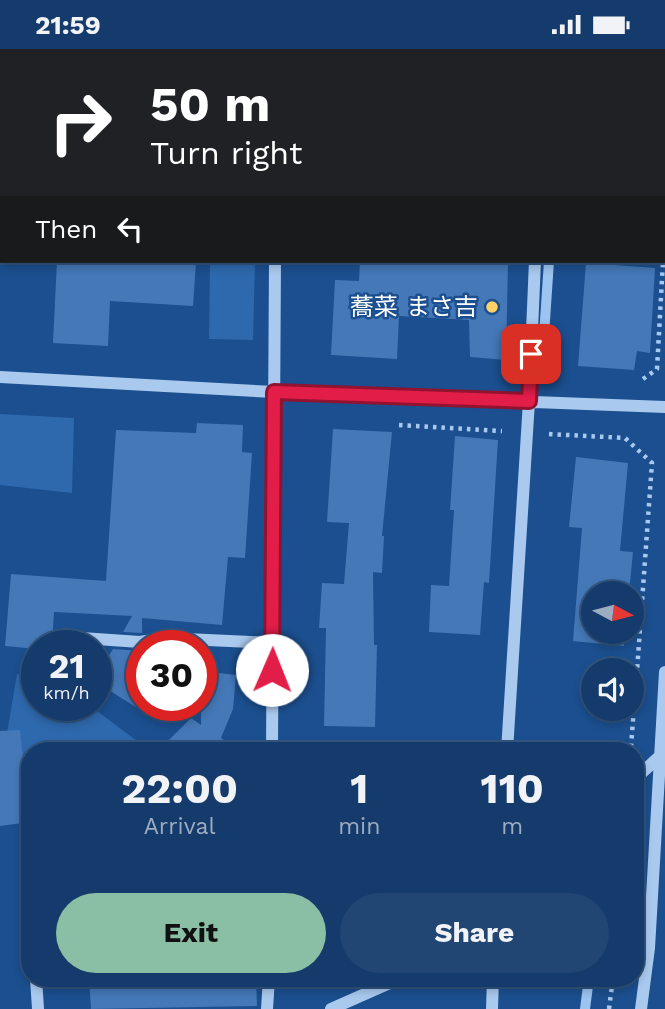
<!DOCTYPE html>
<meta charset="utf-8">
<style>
body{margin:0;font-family:"Work Sans","Noto Sans JP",sans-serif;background:#214673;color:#f1f3f6;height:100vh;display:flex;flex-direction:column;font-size:26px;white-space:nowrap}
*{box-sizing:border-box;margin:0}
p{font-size:23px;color:#9dadc1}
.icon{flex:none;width:38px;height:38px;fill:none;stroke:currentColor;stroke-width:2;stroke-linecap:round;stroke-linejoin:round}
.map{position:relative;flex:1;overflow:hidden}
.side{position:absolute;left:21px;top:693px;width:623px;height:245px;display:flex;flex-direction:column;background:#143b6b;border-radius:28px;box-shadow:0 4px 10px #0003,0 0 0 2px #33557e}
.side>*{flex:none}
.guide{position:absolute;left:0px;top:0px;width:665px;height:214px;box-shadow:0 4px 10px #0003,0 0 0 2px #33557e;background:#202124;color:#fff;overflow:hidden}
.needle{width:46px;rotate:97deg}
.tools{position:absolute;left:581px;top:532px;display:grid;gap:14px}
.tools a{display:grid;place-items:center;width:63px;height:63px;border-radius:50%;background:#143b6b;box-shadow:0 4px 10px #0003,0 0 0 2px #33557e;font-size:35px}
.speed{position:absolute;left:21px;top:581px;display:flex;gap:14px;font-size:35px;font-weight:700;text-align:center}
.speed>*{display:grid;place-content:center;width:91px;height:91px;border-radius:50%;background:#143b6b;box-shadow:0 4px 10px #0003,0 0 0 2px #33557e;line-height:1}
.speed small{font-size:18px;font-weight:400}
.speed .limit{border:10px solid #d22;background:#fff;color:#111}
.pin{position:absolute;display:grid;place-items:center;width:60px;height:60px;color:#fff;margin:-30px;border-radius:14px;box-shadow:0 4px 10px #0006}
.me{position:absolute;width:77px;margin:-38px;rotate:1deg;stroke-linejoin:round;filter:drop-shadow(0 0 5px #0008)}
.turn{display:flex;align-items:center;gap:24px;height:147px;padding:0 35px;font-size:32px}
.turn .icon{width:91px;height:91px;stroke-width:2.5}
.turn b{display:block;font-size:49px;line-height:60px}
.then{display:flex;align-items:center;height:66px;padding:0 35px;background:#0003;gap:14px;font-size:26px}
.eta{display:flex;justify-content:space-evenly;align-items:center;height:119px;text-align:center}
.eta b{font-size:42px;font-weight:700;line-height:49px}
.primary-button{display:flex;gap:14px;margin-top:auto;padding:14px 35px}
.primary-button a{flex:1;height:80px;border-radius:42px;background:#8abfa5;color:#111;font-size:28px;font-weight:700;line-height:80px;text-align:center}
.primary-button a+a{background:#214673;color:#f1f3f6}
.status{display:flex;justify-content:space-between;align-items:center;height:49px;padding:0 35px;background:#143b6b;direction:ltr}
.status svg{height:19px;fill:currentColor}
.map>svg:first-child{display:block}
</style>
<div class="status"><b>21:59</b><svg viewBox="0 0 49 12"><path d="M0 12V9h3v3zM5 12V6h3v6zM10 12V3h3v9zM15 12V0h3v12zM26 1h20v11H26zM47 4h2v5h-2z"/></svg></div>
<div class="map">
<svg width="665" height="960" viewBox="0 0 665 960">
<rect width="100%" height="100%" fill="#1b4f8f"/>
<path fill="#2e69ad" d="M210 212H255L253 291 209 290Z
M0 365 74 369 72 444 0 436Z
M17 625 37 630V656H89L141 695 138 702H30V720L3 708Z"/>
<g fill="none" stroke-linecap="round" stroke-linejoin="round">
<path stroke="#9cc4f0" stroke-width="10" d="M561 2V0
M543 301 549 212
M585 960 589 929"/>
</g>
<path fill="#4478b7" d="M57 212H196L193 257 110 252 108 297 53 294Z
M360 212H508L506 311 470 308 469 271 399 267 397 310 331 306 335 231 359 232Z
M586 214 655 219 650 304 637 302 634 321 578 317Z
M197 374 243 376 242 403 252 404 245 509 228 508 222 576 142 569V584L123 583 132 567 54 563 52 597H37V600L5 597 11 525 106 532 116 381 196 384Z
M333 380 392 383 382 487H384L382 524 373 523 374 596H377L375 678 324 677 326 579H319L322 534 344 535 349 474 327 473Z
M455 387 498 391 489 534 484 533 480 586 429 583 431 536 449 537 454 461H450Z
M576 408 628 414 620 502 633 503 629 544H593V583H625L624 597 573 592 582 479 569 478Z
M113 600 142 602V662L96 633V627Z
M201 622 236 626 233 660 221 689 240 702H158L191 669 201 676Z
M20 681 30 773 0 777V682Z
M89 929H256L257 957 91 960Z"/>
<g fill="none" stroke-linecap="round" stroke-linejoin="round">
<path stroke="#a9c9ee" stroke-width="4.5" stroke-dasharray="3.5 5" stroke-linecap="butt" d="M663 203 665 172
M643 330 657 320 663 212
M399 376 502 382
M549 385 625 389 652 414 637 622
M631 698 635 644
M609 960 613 929"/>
<path stroke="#a9c9ee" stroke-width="12" d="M277 2V0
M544 2V0
M0 328 274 343 665 358
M67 588 140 593 165 589 273 594
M272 702 275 212
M507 702 529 352 535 212
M635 730 660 707
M36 929 38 960
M267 960 269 929
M331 960 401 929
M492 960 493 929
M641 960 649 899 665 623"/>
</g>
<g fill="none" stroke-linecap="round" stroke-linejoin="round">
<defs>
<path id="route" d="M272 621 274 343 529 352 531 305"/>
</defs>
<use href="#route" stroke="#92132f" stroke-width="18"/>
<use href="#route" stroke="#e11d48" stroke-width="12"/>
</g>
<circle fill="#ffd166" stroke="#1b4f8f" stroke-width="2.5" cx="492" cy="258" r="7"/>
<g text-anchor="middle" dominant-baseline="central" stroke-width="5" stroke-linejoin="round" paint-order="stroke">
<g font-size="24" fill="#fff" stroke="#1b4f8f" text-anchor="end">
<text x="478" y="258">蕎菜 まさ吉</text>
</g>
</g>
</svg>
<div class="tools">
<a><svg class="needle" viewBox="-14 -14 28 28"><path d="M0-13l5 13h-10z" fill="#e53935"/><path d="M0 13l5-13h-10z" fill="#9dadc1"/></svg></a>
<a><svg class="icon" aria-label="sound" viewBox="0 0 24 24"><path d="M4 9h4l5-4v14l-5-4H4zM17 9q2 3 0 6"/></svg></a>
</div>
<div class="speed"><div>21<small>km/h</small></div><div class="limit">30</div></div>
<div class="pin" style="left:531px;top:305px;background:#d93025"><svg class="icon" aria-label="arrive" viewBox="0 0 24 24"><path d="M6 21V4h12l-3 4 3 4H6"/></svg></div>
<svg class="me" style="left:272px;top:621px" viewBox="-20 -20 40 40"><circle r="19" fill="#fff"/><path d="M0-13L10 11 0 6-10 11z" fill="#e11d48"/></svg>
<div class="guide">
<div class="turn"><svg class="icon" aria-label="right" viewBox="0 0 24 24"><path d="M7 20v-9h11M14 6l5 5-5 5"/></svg><div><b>50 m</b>Turn right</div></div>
<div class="then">Then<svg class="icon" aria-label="left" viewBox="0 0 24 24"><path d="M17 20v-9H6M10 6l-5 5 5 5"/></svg></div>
</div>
<section class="side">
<div class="eta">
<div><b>22:00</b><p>Arrival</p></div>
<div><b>1</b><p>min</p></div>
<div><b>110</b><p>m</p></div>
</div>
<div class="primary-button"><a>Exit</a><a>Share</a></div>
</section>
</div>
